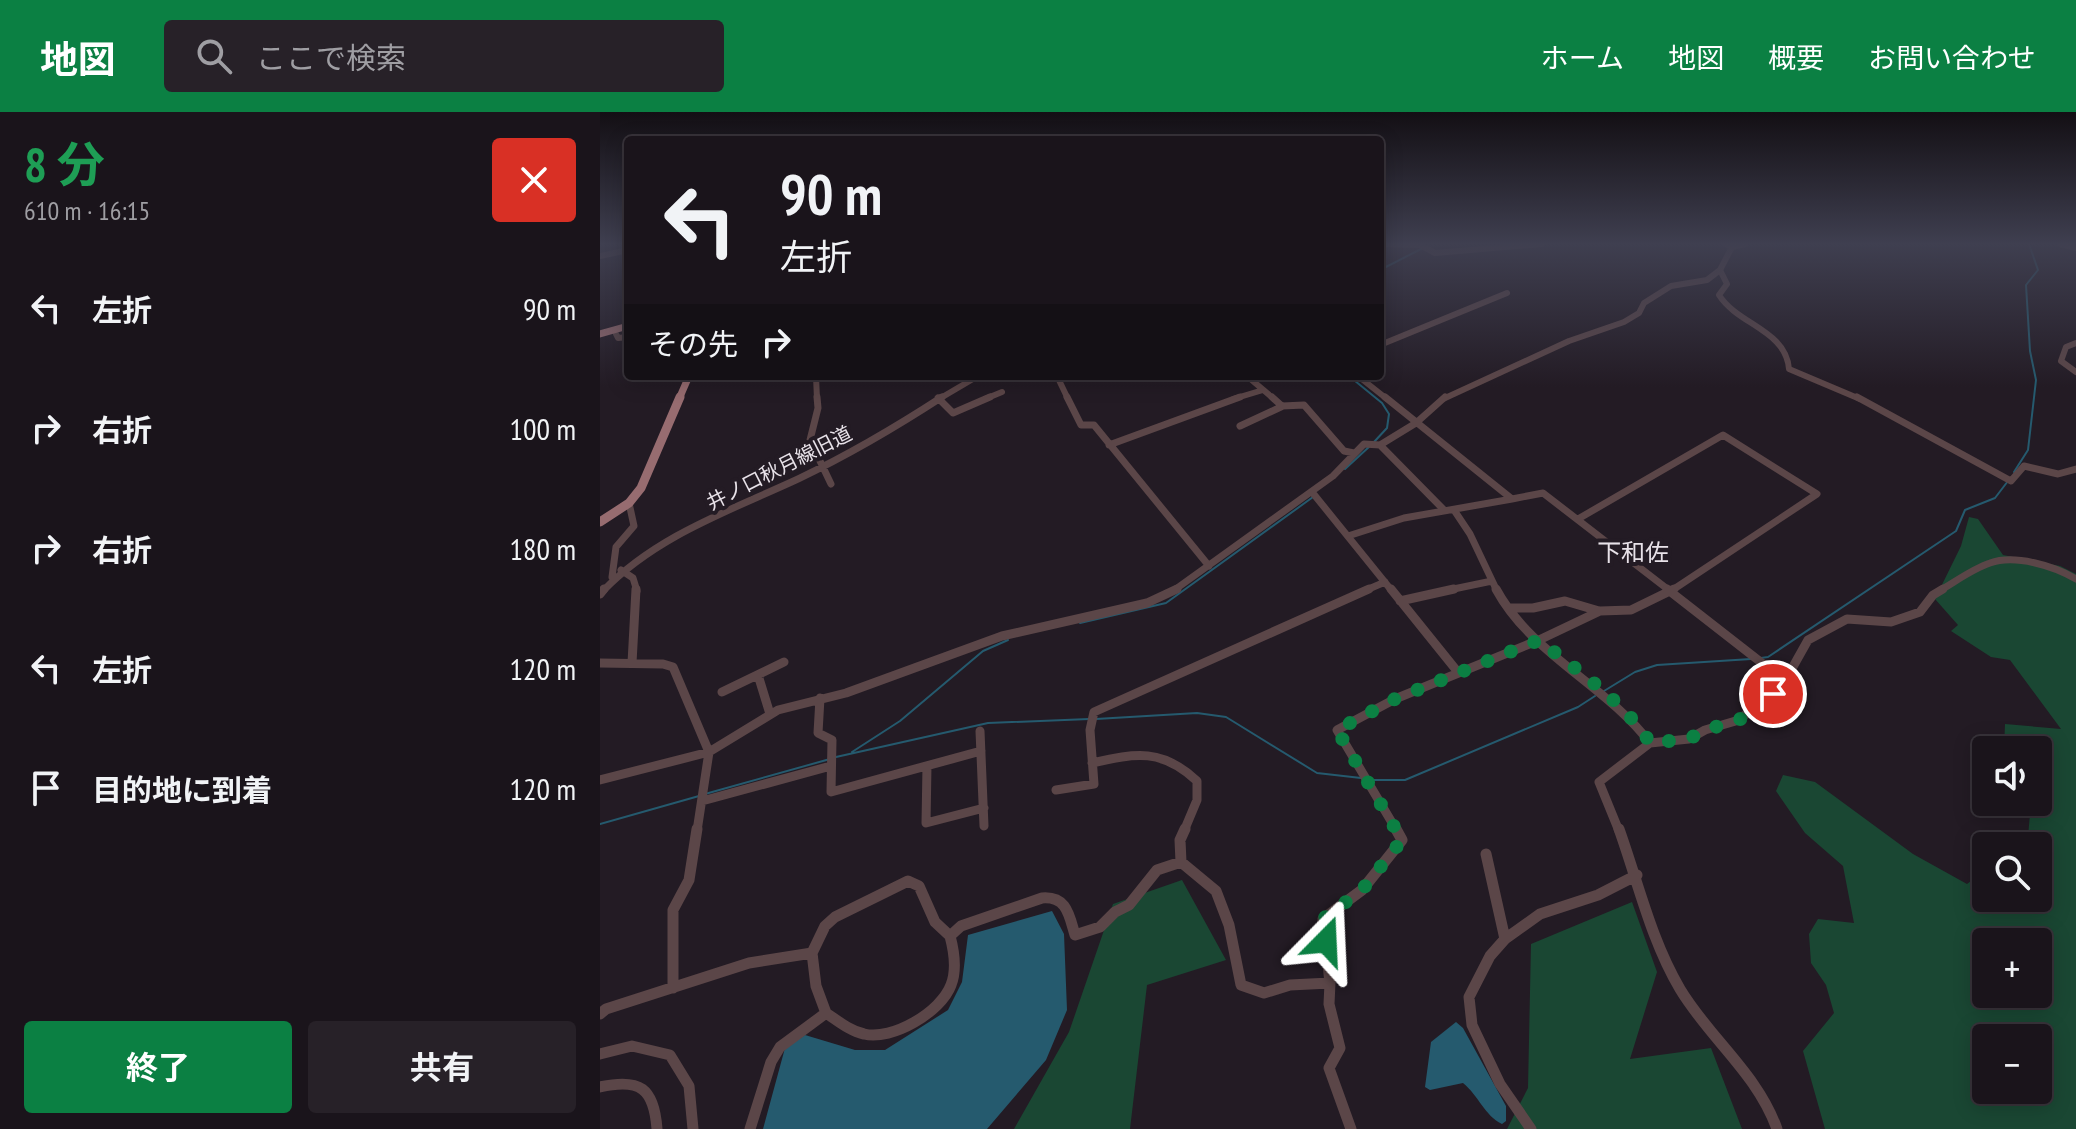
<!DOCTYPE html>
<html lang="ja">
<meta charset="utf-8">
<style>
body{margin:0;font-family:"PT Sans Narrow","Noto Sans JP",sans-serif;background:#272128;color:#f1f3f6;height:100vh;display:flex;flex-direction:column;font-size:30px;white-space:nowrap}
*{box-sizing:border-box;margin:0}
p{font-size:26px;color:#9f9ea3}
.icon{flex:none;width:44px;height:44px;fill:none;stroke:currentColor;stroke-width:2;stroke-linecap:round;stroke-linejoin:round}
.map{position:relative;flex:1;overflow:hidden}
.panel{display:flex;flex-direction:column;background:#1a141b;width:600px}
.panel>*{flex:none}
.guide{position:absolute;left:24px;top:24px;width:760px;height:244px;border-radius:8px;box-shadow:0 4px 20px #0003,0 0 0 2px #38333a;background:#1a141b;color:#f1f3f6;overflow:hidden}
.tools{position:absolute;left:1372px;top:624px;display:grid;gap:16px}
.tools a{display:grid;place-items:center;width:80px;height:80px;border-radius:8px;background:#1a141b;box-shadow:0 4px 20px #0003,0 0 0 2px #38333a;font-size:40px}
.pin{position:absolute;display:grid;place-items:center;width:68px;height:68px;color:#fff;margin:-34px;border:4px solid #fff;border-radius:50%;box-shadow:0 2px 8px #0007}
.me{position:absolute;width:88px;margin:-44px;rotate:21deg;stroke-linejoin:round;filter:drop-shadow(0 0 6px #0008)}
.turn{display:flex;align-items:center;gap:28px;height:168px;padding:0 24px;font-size:36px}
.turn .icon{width:104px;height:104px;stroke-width:2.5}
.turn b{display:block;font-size:56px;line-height:68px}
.then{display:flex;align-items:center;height:76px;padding:0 24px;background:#0003;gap:16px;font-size:30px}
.round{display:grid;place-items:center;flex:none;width:84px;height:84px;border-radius:8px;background:#272128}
.headline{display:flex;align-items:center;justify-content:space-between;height:136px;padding:0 24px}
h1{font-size:48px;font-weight:700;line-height:60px;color:#1e9e55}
.button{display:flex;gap:16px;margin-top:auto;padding:16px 24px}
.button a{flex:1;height:92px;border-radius:8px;background:#0b8043;color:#fff;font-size:32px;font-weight:700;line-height:92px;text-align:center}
.button a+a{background:#272128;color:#f1f3f6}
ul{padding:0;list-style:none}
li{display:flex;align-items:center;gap:24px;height:120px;padding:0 24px}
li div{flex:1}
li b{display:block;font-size:30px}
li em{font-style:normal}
header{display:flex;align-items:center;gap:48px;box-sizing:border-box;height:112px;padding:0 40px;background:#0b8043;color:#fff}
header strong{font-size:38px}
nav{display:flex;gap:44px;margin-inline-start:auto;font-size:28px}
.search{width:560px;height:72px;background:#272128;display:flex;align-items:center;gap:20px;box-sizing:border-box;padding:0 28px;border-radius:8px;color:#9f9ea3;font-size:30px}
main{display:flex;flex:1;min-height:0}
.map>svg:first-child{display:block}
</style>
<header>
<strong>地図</strong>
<div class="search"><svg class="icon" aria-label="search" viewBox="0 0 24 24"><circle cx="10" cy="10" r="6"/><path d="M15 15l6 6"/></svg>ここで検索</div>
<nav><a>ホーム</a><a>地図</a><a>概要</a><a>お問い合わせ</a></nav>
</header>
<main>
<section class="panel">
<div class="headline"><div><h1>8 分</h1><p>610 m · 16:15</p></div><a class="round" style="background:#d93025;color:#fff"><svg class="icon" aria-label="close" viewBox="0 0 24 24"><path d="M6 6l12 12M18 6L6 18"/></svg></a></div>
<ul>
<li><svg class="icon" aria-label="left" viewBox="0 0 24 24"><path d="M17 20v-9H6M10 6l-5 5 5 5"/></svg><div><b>左折</b></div><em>90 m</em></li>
<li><svg class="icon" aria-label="right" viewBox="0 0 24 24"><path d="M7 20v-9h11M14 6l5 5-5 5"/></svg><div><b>右折</b></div><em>100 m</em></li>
<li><svg class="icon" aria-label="right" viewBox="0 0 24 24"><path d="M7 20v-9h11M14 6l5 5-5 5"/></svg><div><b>右折</b></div><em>180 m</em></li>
<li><svg class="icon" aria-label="left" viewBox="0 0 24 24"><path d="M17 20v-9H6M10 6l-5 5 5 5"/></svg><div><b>左折</b></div><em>120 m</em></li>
<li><svg class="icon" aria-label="arrive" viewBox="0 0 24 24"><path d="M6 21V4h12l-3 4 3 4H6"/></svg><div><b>目的地に到着</b></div><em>120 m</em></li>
</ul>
<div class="button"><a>終了</a><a>共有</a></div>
</section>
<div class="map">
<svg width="1476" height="1017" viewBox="0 0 1476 1017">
<rect width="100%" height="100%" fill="#231b24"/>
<path fill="#1a4733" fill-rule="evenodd" d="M1369 405 1378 407 1403 443 1460 454 1476 462V1017H1225L1203 939 1234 901 1226 873 1211 851 1209 822 1218 807 1254 811 1243 754 1205 721 1176 679 1183 663 1215 670 1313 742 1367 772 1386 758V786H1438V734H1417L1428 725 1431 690H1438V638H1404L1405 612 1461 617 1410 548 1391 545 1351 519 1358 513 1335 487 1361 434ZM1386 830H1438V882H1386ZM1386 926H1438V978H1386Z
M582 768 626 848 547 873 530 1017H414L469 920 513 792Z
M1032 790 1057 860 1030 947 1111 936 1142 1017H907L928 976 931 832Z"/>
<path fill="#255a6e" d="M452 799 464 822 467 898 446 948 387 1017H163L185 936 205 923 255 938H285L348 898 362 870 368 823Z
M856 910 863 916 906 994V1009L902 1012C884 1003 879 984 863 971L830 978 825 975 831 930Z"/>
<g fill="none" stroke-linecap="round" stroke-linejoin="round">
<path stroke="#255a6e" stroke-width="2" d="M780 158 821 137
M749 264 782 291 789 302 787 316 774 330
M745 357 770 334
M1414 360 1428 338 1436 268 1430 239 1426 173 1438 158 1429 132
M480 511 566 491 713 385
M1161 546 1168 545 1356 419 1365 398 1395 386 1408 369
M1004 579 1035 560 1057 553 1151 547
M496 607 597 601 626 605 717 661 761 666
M252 640 300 609 383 539 408 528
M236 645 388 611 489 607
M771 668H805L978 595 995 584
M105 682 230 647
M0 712 99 684"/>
<path stroke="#5b4648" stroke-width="6" d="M783 132 820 133 835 141 942 132
M1126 132 1132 135 1145 132
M1460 132 1476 136
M0 144 28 138
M1120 158 1127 172 1119 183C1138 213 1186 218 1189 257L1260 287
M16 222 18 226 28 225
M1476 231 1466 235 1461 249 1476 260
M780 233 907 181
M216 264 217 287
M457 264 468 287
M647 264 674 287
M758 264 787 287
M339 287 378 264
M385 287 402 280
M633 287 663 278
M843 287 969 229 1024 210 1039 201 1044 191 1071 174 1107 168 1120 158 1132 135"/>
<path stroke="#5b4648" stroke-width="7" d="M217 285 218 296 210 328 231 372
M467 285 481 313H494L609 454
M672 285 682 294 704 293 744 339 754 341
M785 285 912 387 943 381 1070 479
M1257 285 1411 369 1424 354 1458 362 1476 357
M338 286 353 301 390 285
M640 314 683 294
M509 333 640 285
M780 333 816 311 845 285
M712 380 792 479
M854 398 870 422 897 479
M978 407 1123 323 1217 382 1071 479
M748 424 804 406 912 387
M21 458 33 466 37 479
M12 465 16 435 34 414 29 391
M3 479C56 424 129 399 198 367 248 343 296 315 342 285
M573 479 733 364 764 332 780 333 844 398
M764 479 785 470
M844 479 892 469
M1339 479C1355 470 1372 457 1390 451 1415 442 1454 454 1476 467"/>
<path stroke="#5b4648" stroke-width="9" d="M791 477 857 559
M896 477C931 542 1006 573 1050 631
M1067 477 1185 569
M0 482 4 477
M800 489 854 477
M908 496H933L965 489 999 499
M0 551 63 552 73 555 109 640 97 719
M32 551 36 477
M158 563 170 602
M122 580 184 550
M220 586 218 621 232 628 231 680 381 639
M380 619 384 714
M492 651C536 641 562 636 597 669V688L584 719
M327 654 326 711 384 696
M0 668 109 640 178 598 246 581 402 524 547 491 577 477
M456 678 494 672 490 618 494 600 769 477
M102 689 231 654
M797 719 737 618 795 587 939 528 1000 499 1031 498 1074 477
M1019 719 999 670 1050 631 1089 627 1105 618 1139 608 1185 569 1208 528 1247 507 1291 510 1320 500 1333 483 1343 477"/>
<path stroke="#5b4648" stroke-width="11" d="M1019 717C1038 770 1051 828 1080 877 1110 927 1157 961 1177 1017
M886 742 905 827
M581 750 580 728 585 717
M212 841 225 814 235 805 308 769 319 774 335 810 350 824
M730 871 723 807 762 778 802 728 796 717
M73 876V798L89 768 97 717
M0 902 6 897 149 851 212 841 216 874 226 901C238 909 250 919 264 922 292 929 341 900 351 873 357 858 354 839 350 824L361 814 442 786C467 784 469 803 475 823L500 815 515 800 529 793 557 758 581 750 616 779 629 813 641 873 664 881 690 873 730 871 729 892 740 936 729 956 751 1017
M0 942 32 934 70 943 89 974 93 1017
M0 975C40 966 54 976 57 1017
M150 1017 171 950 180 935 226 901
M931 1017 900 972 872 913 869 885 890 844 905 827 940 802 998 783 1037 763"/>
<path stroke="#976c70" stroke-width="7" d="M0 222 28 214
M79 287 89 264"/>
<path stroke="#976c70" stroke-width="9" d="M0 410 29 391 41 376 80 285"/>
</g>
<linearGradient id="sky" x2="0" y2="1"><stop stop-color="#130f14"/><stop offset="0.48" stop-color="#3f3f50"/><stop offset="1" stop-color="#3f3f50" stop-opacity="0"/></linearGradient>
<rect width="1476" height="275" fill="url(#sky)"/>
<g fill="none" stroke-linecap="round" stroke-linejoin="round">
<path stroke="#0b8043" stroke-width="14" stroke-dasharray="0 25.2" d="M726 829 723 807 762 778 802 728 737 618 795 587 939 528C977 559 1024 589 1050 631L1089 627 1105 618 1139 608 1173 582"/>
</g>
<g text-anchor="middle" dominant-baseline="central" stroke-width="8" stroke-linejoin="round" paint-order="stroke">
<g font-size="20" fill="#e8e2e9" stroke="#231b24">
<text transform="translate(179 356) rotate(-27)">井ノ口秋月線旧道</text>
</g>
<g font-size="24" fill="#e8e2e9" stroke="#231b24">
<text x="1033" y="440">下和佐</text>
</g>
</g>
</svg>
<div class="tools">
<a><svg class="icon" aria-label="sound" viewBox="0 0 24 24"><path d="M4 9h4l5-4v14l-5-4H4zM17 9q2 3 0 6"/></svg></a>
<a><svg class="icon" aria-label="search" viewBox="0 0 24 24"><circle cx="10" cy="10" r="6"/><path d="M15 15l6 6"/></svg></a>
<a>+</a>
<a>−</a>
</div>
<div class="pin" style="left:1173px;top:582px;background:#d93025"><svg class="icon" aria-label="arrive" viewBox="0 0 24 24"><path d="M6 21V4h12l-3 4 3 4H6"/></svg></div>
<svg class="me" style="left:726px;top:829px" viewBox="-20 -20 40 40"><path d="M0-17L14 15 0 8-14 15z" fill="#0b8043" stroke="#fff" stroke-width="4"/></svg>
<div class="guide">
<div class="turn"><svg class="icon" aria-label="left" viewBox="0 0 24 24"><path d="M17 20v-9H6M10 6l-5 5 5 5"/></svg><div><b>90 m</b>左折</div></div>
<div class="then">その先<svg class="icon" aria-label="right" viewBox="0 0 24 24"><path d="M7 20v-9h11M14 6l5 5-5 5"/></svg></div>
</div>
</div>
</main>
